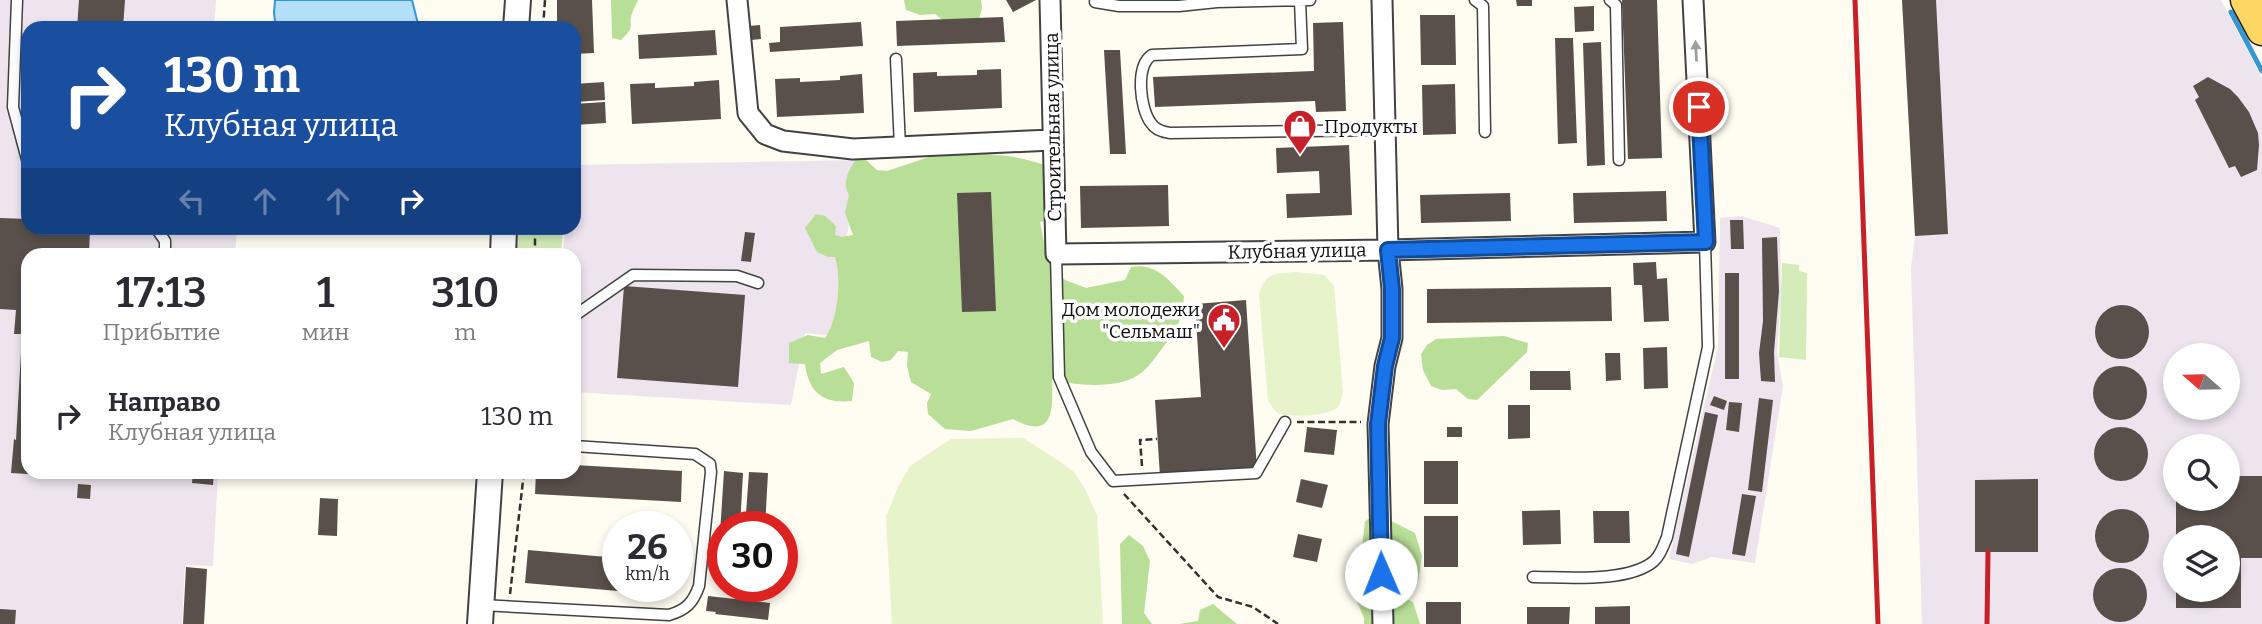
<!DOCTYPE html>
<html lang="ru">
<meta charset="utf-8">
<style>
body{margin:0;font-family:Bitter,serif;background:#f7f7f7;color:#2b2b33;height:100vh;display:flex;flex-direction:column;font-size:26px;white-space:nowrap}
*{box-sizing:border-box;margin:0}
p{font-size:23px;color:#7c7c81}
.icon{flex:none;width:38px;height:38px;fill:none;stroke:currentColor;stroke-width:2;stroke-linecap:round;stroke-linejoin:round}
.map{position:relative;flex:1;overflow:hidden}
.drawer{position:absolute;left:21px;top:248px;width:560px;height:231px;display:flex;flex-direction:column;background:#fff;border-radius:21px;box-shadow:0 4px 10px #0003}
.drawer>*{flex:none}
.banner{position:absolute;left:21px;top:21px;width:560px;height:214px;border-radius:21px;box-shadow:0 4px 10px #0003;background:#1a4fa0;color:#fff;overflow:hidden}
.needle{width:46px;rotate:290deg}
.fabs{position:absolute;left:2163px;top:343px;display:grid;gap:14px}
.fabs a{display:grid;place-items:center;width:77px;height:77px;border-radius:50%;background:#fff;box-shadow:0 4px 10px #0003;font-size:35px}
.speed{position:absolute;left:602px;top:511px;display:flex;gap:14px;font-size:35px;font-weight:700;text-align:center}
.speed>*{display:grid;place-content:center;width:91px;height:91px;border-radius:50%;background:#fff;box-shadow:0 4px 10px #0003;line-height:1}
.speed small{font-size:18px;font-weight:400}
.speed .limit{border:10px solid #d22;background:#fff;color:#111}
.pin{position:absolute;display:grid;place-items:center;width:60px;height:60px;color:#fff;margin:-30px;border:4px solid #fff;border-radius:50%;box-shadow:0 2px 7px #0007}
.me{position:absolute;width:77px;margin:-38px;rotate:359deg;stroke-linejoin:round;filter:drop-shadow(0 0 5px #0008)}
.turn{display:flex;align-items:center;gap:24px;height:147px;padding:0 28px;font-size:32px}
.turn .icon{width:91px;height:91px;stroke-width:2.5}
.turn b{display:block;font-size:49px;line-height:60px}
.lanes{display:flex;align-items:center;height:66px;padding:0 28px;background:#0003;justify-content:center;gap:35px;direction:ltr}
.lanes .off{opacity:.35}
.eta{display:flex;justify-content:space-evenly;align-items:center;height:119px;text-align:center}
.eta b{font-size:42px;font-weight:600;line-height:49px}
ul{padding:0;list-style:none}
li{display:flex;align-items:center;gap:21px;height:98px;padding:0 28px}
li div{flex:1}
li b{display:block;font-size:26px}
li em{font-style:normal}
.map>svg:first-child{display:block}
</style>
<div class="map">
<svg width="2262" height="624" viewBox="0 0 2262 624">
<rect width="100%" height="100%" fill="#fffcf2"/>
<path fill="#ede4ee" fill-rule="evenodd" d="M0 0H216L214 28H28V228H237L235 255 28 256V472L218 473 213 566 185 565 182 624H0Z
M1902 0H2221L2262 78V624H1922L1911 268 1915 236ZM2175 355H2228V408H2175ZM2175 446H2228V499H2175ZM2175 537H2228V590H2175Z
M857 160 834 336 805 333 791 405 574 392V256H563L565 228H574V165Z
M1742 216 1780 228 1781 297 1777 353 1783 386 1755 563 1712 557 1692 564 1669 559 1718 346 1720 218Z"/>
<path fill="#d4ecb9" d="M514 228H563L561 255 513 256Z
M1782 263 1799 265V271L1807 273 1806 360 1779 357Z"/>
<path fill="#b8de97" d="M611 0H638C637 4 634 7 633 11 626 27 638 24 621 40L612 38Z
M904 0H981L982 8 978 23 951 27 935 14 920 15 906 10Z
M974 154C1000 154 1021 157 1045 165L1051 219 1040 222 1048 262 1065 280 1086 288 1125 280 1131 267C1155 262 1169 280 1184 296 1183 317 1177 330 1164 346 1156 356 1149 368 1138 375 1118 389 1075 386 1052 379 1053 410 1054 441 1013 419L971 431 945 429 928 414 927 403 931 394 911 382 907 366 908 352 898 351 891 360 882 362 871 357 869 341 837 350 820 363 821 374 844 367 854 383 852 401C823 404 809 393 805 364L789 363V343L808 335 825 338C838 321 842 278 835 257H828L817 252 805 228 816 214 825 216 836 226 835 235 842 237 853 235 845 213 849 195C841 180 850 169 858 156L865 159 877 170 887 171 929 157Z
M1504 336 1528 343 1527 352 1477 400 1468 399 1456 389 1442 390 1431 386 1423 370 1421 354 1427 345 1436 339Z
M1372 517 1391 521 1415 533 1422 556 1418 582 1391 575 1389 591 1413 602 1420 624H1364V618L1351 588 1356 563 1364 558 1362 548 1365 521Z
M1129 535 1143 546 1150 561 1144 613 1152 624H1122L1120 544Z
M1213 604 1237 624H1179L1198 621 1200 610Z"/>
<path fill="#e6f3cb" d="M1296 272 1324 275 1334 286 1343 391C1342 397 1341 403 1338 407 1330 416 1289 418 1278 413 1273 410 1271 405 1268 400L1259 294C1266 272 1274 274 1296 272Z
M1023 438 1056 459 1074 472 1085 489 1097 515 1103 624H892L886 517 898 487 910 466 951 439Z"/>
<path fill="#b4e0f9" stroke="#3797d4" stroke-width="2" d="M275 0H412L419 28H276L274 13Z"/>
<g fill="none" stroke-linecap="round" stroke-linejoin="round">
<path stroke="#3797d4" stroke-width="5" d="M2231 12 2262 71"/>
</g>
<path fill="#59504b" d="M79 0H125L123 28H77Z
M557 0H592L594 53 574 54V28H557Z
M1006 0H1036L1013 12Z
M1516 0H1532V6H1517Z
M1622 0H1657L1662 158 1628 159Z
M1902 0H1936L1948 234 1915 236Z
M1594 6V31L1575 32 1574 7Z
M1420 15H1455L1456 65H1421Z
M1003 17 1005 42 897 46 896 21Z
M861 22 863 46 770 52 769 43 780 42V27Z
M1343 22 1346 111 1316 112 1315 101 1155 107 1153 77 1314 71 1313 23Z
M760 25 761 39 751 40 749 26Z
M715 30 717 55 639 59 638 35Z
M1555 38H1573L1577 143 1558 144Z
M1601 42 1605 165 1587 166 1583 43Z
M1104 50H1120L1126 154H1110Z
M1001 69 1002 108 914 112 913 73 937 72V76L977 75V70Z
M862 74 864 113 777 117 775 79 800 78V82L840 80V76Z
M2208 77 2230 89 2238 97 2249 112 2258 133 2259 145 2257 170 2241 177 2235 166 2229 168 2195 100 2199 97 2193 86Z
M719 80 721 119 632 124 630 84 655 83V88L694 86V82Z
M604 82 605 100 574 102V84Z
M1455 84 1456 134 1423 135 1422 85Z
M605 102 606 123 574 125V104Z
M1349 145 1352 215 1287 218 1286 194 1320 193 1319 171 1277 173 1276 148Z
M1168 185 1169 226 1081 228 1080 186Z
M1666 191 1667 221 1574 223 1573 193Z
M991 192 996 311 962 312 957 193Z
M1510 193 1511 221 1421 223 1420 195Z
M0 218 28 219V228H90L89 256H28V474L11 473 14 439 16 440 22 334H14L16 310 0 309Z
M1730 220H1743L1744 249H1731Z
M745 232 755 233 751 262 741 261Z
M1777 237 1779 291 1774 352 1775 382 1761 381 1759 353 1763 321 1762 238Z
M1656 262 1657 279 1667 278 1669 321 1644 322 1642 285H1634L1633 263Z
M1725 273H1739V379H1725Z
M624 286 745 295 738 387 617 378Z
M1611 287 1612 321 1427 323V289Z
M1246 300 1257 470 1160 476 1155 400 1201 397 1195 304Z
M2095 332a27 27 0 1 1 54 0a27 27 0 1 1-54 0Z
M1667 347 1668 388 1644 389 1643 348Z
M1605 353H1620L1621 380 1606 381Z
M2093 393a27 27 0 1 1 54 0a27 27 0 1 1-54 0Z
M1530 371H1570L1571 390H1530Z
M1714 396 1727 401 1724 410 1710 405Z
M1759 398 1773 400 1762 492 1748 490Z
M1729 402 1742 403 1739 432 1726 430Z
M1508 405H1530V438L1508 439Z
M1705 412 1718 415 1689 557 1676 554Z
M2094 454a27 27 0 1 1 54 0a27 27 0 1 1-54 0Z
M1307 427 1337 430 1334 455 1304 452Z
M1447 427H1462V437H1447Z
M1424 461H1458V504H1424Z
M574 465 682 471 681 502 535 494 536 472H574Z
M724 471 743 473 740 527H723V580H717Z
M193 472H214L213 485 192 483Z
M749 472 768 473 765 527H745Z
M2228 476H2262V558H2241V608H2176V590H2228V537H2176V499H2228Z
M1301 479 1328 485 1322 508 1296 502Z
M2038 479V552H1975V480Z
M78 484 91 485 90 499 77 498Z
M1742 494 1756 496 1745 556 1732 554Z
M320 498 338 499 337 536 318 535Z
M2095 536a27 27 0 1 1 54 0a27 27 0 1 1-54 0Z
M1560 510 1561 544 1523 545 1522 511Z
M1593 511H1629L1630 543H1594Z
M1424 516H1458V567H1424Z
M1298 534 1322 539 1317 562 1293 557Z
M528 550 618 558V586H654L653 594 525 583Z
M186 567 207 569 204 624H183Z
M2093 595a27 27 0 1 1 54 0a27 27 0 1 1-54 0Z
M708 596 770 603 768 620 715 614 716 612 706 611Z
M1426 602H1461V624H1426Z
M1630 606V624H1595V607Z
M1527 607H1570L1569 624H1527Z
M0 609 16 610 15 624H0Z"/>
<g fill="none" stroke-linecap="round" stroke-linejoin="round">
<defs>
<path id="service" d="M17 0 13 107 28 163
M1475 0 1483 6 1485 132
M1610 0 1616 5 1619 160
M1300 1 1302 49 1152 55C1135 66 1140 109 1151 123 1155 130 1163 132 1170 133L1385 130
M1095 2 1119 6H1179L1217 2 1310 0
M896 59 900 147
M156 228 165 241V256
M1056 254 1059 377 1091 452 1113 481 1256 473 1285 422
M574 316 633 275 737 276 758 283
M1533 577C1565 577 1629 583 1654 561 1660 556 1664 545 1667 537L1708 347 1705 242
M482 605 669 615C686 610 693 603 699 586L711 472 710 464 695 454 574 446"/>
<path id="minor" d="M737 0 748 113 765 134 783 141 853 149 1052 140
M1050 0 1056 254 1388 250 1705 242 1693 0
M1382 0 1388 250 1392 289V338L1385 366 1378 424 1383 624"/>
<path id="tertiary" d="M516 28 518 0
M503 256 504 228
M480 624 490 472"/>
<path id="primary" d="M2246 0 2262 30"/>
</defs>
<use href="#service" stroke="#424242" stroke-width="13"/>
<use href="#minor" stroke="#424242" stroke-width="23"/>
<use href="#tertiary" stroke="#424242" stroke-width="28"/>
<use href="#primary" stroke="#202020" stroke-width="33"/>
<path stroke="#313131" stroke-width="2.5" stroke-dasharray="7 3.5" stroke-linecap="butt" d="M543 28 545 0
M535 228V256
M1297 422H1361
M1142 466 1140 440 1157 439
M1124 494 1218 597 1253 607 1278 624
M510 594 524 472"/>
<use href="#service" stroke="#fff" stroke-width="10"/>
<use href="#minor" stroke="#fff" stroke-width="19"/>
<use href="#tertiary" stroke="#fff" stroke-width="24"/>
<use href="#primary" stroke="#fed763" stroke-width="30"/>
<path stroke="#c72029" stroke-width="5" d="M1855 0 1878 624
M1987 624 1988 552"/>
</g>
<defs><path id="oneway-solid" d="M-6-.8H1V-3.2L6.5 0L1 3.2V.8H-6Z" transform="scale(1.75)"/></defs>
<use fill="#9f9f9f" href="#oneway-solid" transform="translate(1696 51) rotate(-93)"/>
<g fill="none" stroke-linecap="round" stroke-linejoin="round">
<defs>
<path id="route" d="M1381 574 1378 424 1385 366 1392 338V289L1388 250 1706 242 1699 107"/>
</defs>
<use href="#route" stroke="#114b97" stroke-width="18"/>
<use href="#route" stroke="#1a73e8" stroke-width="12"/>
</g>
<defs>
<symbol id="shop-pin" viewBox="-11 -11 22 30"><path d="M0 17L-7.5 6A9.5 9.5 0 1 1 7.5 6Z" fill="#c72029" stroke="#fff"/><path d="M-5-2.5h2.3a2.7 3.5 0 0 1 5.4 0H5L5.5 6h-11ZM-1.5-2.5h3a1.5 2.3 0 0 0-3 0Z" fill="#fff"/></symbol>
<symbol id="civic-pin" viewBox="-11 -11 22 30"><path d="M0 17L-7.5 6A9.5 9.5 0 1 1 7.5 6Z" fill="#c72029" stroke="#fff"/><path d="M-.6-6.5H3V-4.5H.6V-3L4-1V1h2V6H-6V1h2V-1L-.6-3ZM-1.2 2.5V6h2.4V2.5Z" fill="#fff"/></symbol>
</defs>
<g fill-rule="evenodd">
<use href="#shop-pin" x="1281" y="107" width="38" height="52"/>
<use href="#civic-pin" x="1205" y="301" width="38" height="52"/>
</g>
<g text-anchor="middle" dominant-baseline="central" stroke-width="7" stroke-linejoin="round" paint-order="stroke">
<g font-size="19" fill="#0f0f0f" stroke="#fff" text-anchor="start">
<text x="1324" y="126">Продукты</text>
<text x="1200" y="309" text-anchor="end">Дом молодежи<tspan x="1200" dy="22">"Сельмаш"</tspan></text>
</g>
<g font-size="19" fill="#0f0f0f" stroke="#fff">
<text transform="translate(1053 127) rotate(-91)">Строительная улица</text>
<text transform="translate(1297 251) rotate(-1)">Клубная улица</text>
</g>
</g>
</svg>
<div class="fabs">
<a><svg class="needle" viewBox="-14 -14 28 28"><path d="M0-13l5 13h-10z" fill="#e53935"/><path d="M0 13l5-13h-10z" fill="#7c7c81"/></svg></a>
<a><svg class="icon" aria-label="search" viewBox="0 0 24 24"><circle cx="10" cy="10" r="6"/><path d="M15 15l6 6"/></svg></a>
<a><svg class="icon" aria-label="layers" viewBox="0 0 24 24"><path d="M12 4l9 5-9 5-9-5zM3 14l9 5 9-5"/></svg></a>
</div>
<div class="speed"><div>26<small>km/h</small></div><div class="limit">30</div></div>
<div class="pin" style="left:1699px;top:107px;background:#d93025"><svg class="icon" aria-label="arrive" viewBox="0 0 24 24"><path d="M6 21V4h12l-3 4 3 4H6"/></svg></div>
<svg class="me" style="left:1381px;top:574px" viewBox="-20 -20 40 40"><circle r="19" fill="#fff"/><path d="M0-13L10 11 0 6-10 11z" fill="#1a73e8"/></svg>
<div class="banner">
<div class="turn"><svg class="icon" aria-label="right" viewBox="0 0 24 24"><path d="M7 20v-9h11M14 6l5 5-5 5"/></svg><div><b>130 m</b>Клубная улица</div></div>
<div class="lanes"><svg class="icon off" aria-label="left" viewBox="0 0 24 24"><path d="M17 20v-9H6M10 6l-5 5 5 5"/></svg><svg class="icon off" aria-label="ahead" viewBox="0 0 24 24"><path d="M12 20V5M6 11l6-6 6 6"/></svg><svg class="icon off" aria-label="ahead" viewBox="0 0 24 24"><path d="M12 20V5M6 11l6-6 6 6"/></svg><svg class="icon" aria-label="right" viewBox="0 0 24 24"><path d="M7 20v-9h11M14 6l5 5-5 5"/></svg></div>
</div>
<section class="drawer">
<div class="eta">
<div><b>17:13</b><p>Прибытие</p></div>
<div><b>1</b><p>мин</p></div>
<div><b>310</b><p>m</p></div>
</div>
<ul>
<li><svg class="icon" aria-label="right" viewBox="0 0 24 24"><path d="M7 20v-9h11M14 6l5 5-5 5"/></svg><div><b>Направо</b><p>Клубная улица</p></div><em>130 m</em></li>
</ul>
</section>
</div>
